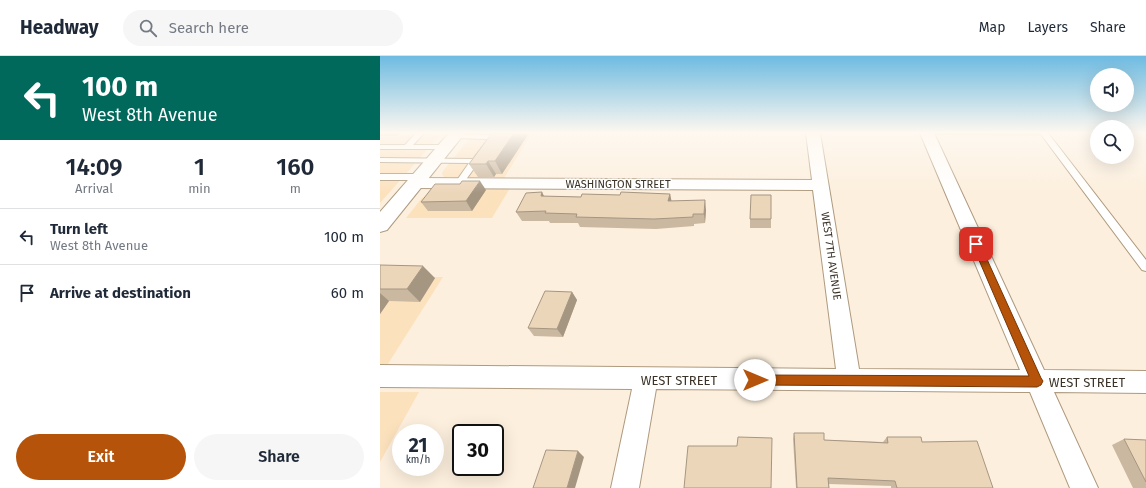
<!DOCTYPE html>
<style>
body{margin:0;font-family:"Fira Sans",sans-serif;background:#f6f6f7;color:#1f2937;height:100vh;display:flex;flex-direction:column;font-size:15px;white-space:nowrap}
*{box-sizing:border-box;margin:0}
p{font-size:13px;color:#747a83}
.icon{flex:none;width:22px;height:22px;fill:none;stroke:currentColor;stroke-width:2;stroke-linecap:round;stroke-linejoin:round}
.map{position:relative;flex:1;overflow:hidden}
.drawer{display:flex;flex-direction:column;background:#fff;width:380px}
.drawer>*{flex:none}
.top-card{background:#00695c;color:#fff;overflow:hidden}
.buttons{position:absolute;left:710px;top:12px;display:grid;gap:8px}
.buttons a{display:grid;place-items:center;width:44px;height:44px;border-radius:50%;background:#fff;box-shadow:0 4px 16px #0002;font-size:20px}
.speed{position:absolute;left:12px;top:368px;display:flex;gap:8px;font-size:20px;font-weight:700;text-align:center}
.speed>*{display:grid;place-content:center;width:52px;height:52px;border-radius:50%;background:#fff;box-shadow:0 4px 16px #0002;line-height:1}
.speed small{font-size:10px;font-weight:400}
.speed .limit{border:2px solid #111;border-radius:6px;background:#fff;color:#111}
.pin{position:absolute;display:grid;place-items:center;width:34px;height:34px;color:#fff;margin:-17px;border-radius:8px;box-shadow:0 2px 6px #0006}
.me{position:absolute;width:44px;margin:-22px;rotate:90deg;stroke-linejoin:round;filter:drop-shadow(0 0 3px #0008)}
.turn{display:flex;align-items:center;gap:14px;height:84px;padding:0 16px;font-size:18px}
.turn .icon{width:52px;height:52px;stroke-width:2.5}
.turn b{display:block;font-size:28px;line-height:34px}
.eta{display:flex;justify-content:space-evenly;align-items:center;height:68px;text-align:center}
.eta b{font-size:24px;font-weight:600;line-height:28px}
.action{display:flex;gap:8px;margin-top:auto;padding:8px 16px}
.action a{flex:1;height:46px;border-radius:24px;background:#b45309;color:#fff;font-size:16px;font-weight:600;line-height:46px;text-align:center}
.action a+a{background:#f6f6f7;color:#1f2937}
ul{padding:0;list-style:none}
li{display:flex;align-items:center;gap:12px;height:56px;padding:0 16px;border-top:1px solid #e0e1e3}
li div{flex:1}
li b{display:block;font-size:15px}
li em{font-style:normal}
header{display:flex;align-items:center;gap:24px;box-sizing:border-box;height:56px;padding:0 20px;background:#fff;border-bottom:1px solid #e0e1e3}
header strong{font-size:19px}
nav{display:flex;gap:22px;margin-inline-start:auto;font-size:14px}
.search{width:280px;height:36px;background:#f6f6f7;display:flex;align-items:center;gap:10px;box-sizing:border-box;padding:0 14px;border-radius:22px;color:#747a83;font-size:15px}
main{display:flex;flex:1;min-height:0}
.map>svg:first-child{display:block}
</style>
<header>
<strong>Headway</strong>
<div class="search"><svg class="icon" aria-label="search" viewBox="0 0 24 24"><circle cx="10" cy="10" r="6"/><path d="M15 15l6 6"/></svg>Search here</div>
<nav><a>Map</a><a>Layers</a><a>Share</a></nav>
</header>
<main>
<section class="drawer">
<div class="top-card">
<div class="turn"><svg class="icon" aria-label="left" viewBox="0 0 24 24"><path d="M17 20v-9H6M10 6l-5 5 5 5"/></svg><div><b>100 m</b>West 8th Avenue</div></div>
</div>
<div class="eta">
<div><b>14:09</b><p>Arrival</p></div>
<div><b>1</b><p>min</p></div>
<div><b>160</b><p>m</p></div>
</div>
<ul>
<li><svg class="icon" aria-label="left" viewBox="0 0 24 24"><path d="M17 20v-9H6M10 6l-5 5 5 5"/></svg><div><b>Turn left</b><p>West 8th Avenue</p></div><em>100 m</em></li>
<li><svg class="icon" aria-label="arrive" viewBox="0 0 24 24"><path d="M6 21V4h12l-3 4 3 4H6"/></svg><div><b>Arrive at destination</b></div><em>60 m</em></li>
</ul>
<div class="action"><a>Exit</a><a>Share</a></div>
</section>
<div class="map">
<svg width="766" height="432" viewBox="0 0 766 432">
<rect width="100%" height="100%" fill="#fcefdd"/>
<path fill="#fce1bd" d="M0 77H62L0 147Z
M94 77H152L124 122 64 121 62 118 63 115Z
M130 132 112 162H26L42 142 55 134Z
M0 221H63L6 311H0Z
M0 336H39L0 406Z"/>
<path fill="#bddaa3" d="M554 77H662L664 80 555 79Z"/>
<g fill="none" stroke-linecap="round" stroke-linejoin="round">
<defs>
<path id="service" d="M36 77H44L33 89H66L70 91 66 93H0V89H25Z
M660 77H668L766 204V215L762 214Z
M72 78 113 79 117 81 82 129 79 130 75 127 89 107 0 106V102L93 103 108 83 75 82H72Z
M0 118H40L44 121 40 124H0Z"/>
<path id="minor" d="M426 77H440L479 313 640 314 540 77H554L664 314 766 315V337L674 336 718 432H690L650 336 276 333 259 432H231L252 333 0 331V309L456 313 433 134 35 132 29 130 27 127 29 124 35 122 432 124Z"/>
<path id="primary" d="M69 77H85L7 174 0 176V156Z"/>
</defs>
<use href="#service" stroke="#ae9a7e" stroke-width="2"/>
<use href="#minor" stroke="#ae9a7e" stroke-width="2"/>
<use href="#primary" stroke="#ae9a7e" stroke-width="2"/>
<use href="#service" fill="#fff" fill-rule="evenodd"/>
<use href="#minor" fill="#fff" fill-rule="evenodd"/>
<use href="#primary" fill="#fff" fill-rule="evenodd"/>
</g>
<path fill="#cbb8a0" d="M0 77H19L16 80H0Z
M112 77H149L122 118H116L114 121H98L89 108Z
M106 134 92 155H48L41 146Z
M290 138 291 145 326 154 325 167 314 168V170L276 173 200 171 198 167H170L169 165H142L136 156 164 140 201 141 240 139Z
M391 139V172H370V163Z
M0 209 55 222 40 246 9 245 0 258Z
M192 236 197 244 183 281 154 280 148 272Z
M414 377 444 384 503 386 507 381 542 386 613 432H511V430L449 428V432H416L413 383Z
M744 383 766 384V432H753L732 389Z"/>
<path fill="#a59682" d="M13 77H19L16 80Z
M134 77H149L122 118 115 105Z
M108 105 116 118 114 121 106 108Z
M100 125 106 134 92 155 86 145Z
M162 136 167 146 161 140Z
M290 138 292 147 288 145Z
M325 144 326 154 325 167 324 158Z
M43 210 55 222 40 246 27 233Z
M192 236 197 244 183 281 177 273Z
M0 237 9 245 0 258Z
M198 395 204 401 195 432H187Z"/>
<path fill="#ecd6ba" stroke="#a59682" d="M112 77H134L115 105H108L106 108H89Z
M82 125H100L86 145 41 146 55 128H80Z
M162 136 161 140 201 141 202 138 240 139 241 136 290 138 288 145 325 144 324 158H313V161L274 163 196 161 197 158 165 157 166 155 136 156 146 137Z
M371 139H391V163H370Z
M0 209 43 210 27 233H0Z
M165 235 192 236 177 273 148 272Z
M414 377H444V384L508 387 507 381H541L542 386 597 385 613 432H517L515 425 448 422 449 432H417Z
M358 381 392 382 391 432H304L308 390H357Z
M744 383 766 384V426Z
M166 394 198 395 187 432H153Z"/>
<linearGradient id="sky" x2="0" y2="1"><stop stop-color="#6ebbe1"/><stop offset="0.56" stop-color="#fef8f0"/><stop offset="1" stop-color="#fef8f0" stop-opacity="0"/></linearGradient>
<rect width="766" height="137" fill="url(#sky)"/>
<path fill="#b45309" stroke="#753606" d="M596 184 600 188 661 322 663 325 661 329 657 331 375 329 371 327 370 324 371 320 375 319 649 320 592 188Z"/>
<g text-anchor="middle" dominant-baseline="central" stroke-width="3" stroke-linejoin="round" paint-order="stroke">
<g font-size="11" fill="#3b3327" stroke="#fff">
<text x="238" y="128">WASHINGTON STREET</text>
<text transform="translate(451 200) rotate(82)">WEST 7TH AVENUE</text>
</g>
<g font-size="13" fill="#3b3327" stroke="#fff">
<text x="299" y="324">WEST STREET</text>
<text x="707" y="326">WEST STREET</text>
</g>
</g>
</svg>
<div class="buttons">
<a><svg class="icon" aria-label="sound" viewBox="0 0 24 24"><path d="M4 9h4l5-4v14l-5-4H4zM17 9q2 3 0 6"/></svg></a>
<a><svg class="icon" aria-label="search" viewBox="0 0 24 24"><circle cx="10" cy="10" r="6"/><path d="M15 15l6 6"/></svg></a>
</div>
<div class="speed"><div>21<small>km/h</small></div><div class="limit">30</div></div>
<div class="pin" style="left:596px;top:188px;background:#d93025"><svg class="icon" aria-label="arrive" viewBox="0 0 24 24"><path d="M6 21V4h12l-3 4 3 4H6"/></svg></div>
<svg class="me" style="left:375px;top:324px" viewBox="-20 -20 40 40"><circle r="19" fill="#fff"/><path d="M0-13L10 11 0 6-10 11z" fill="#b45309"/></svg>
</div>
</main>
